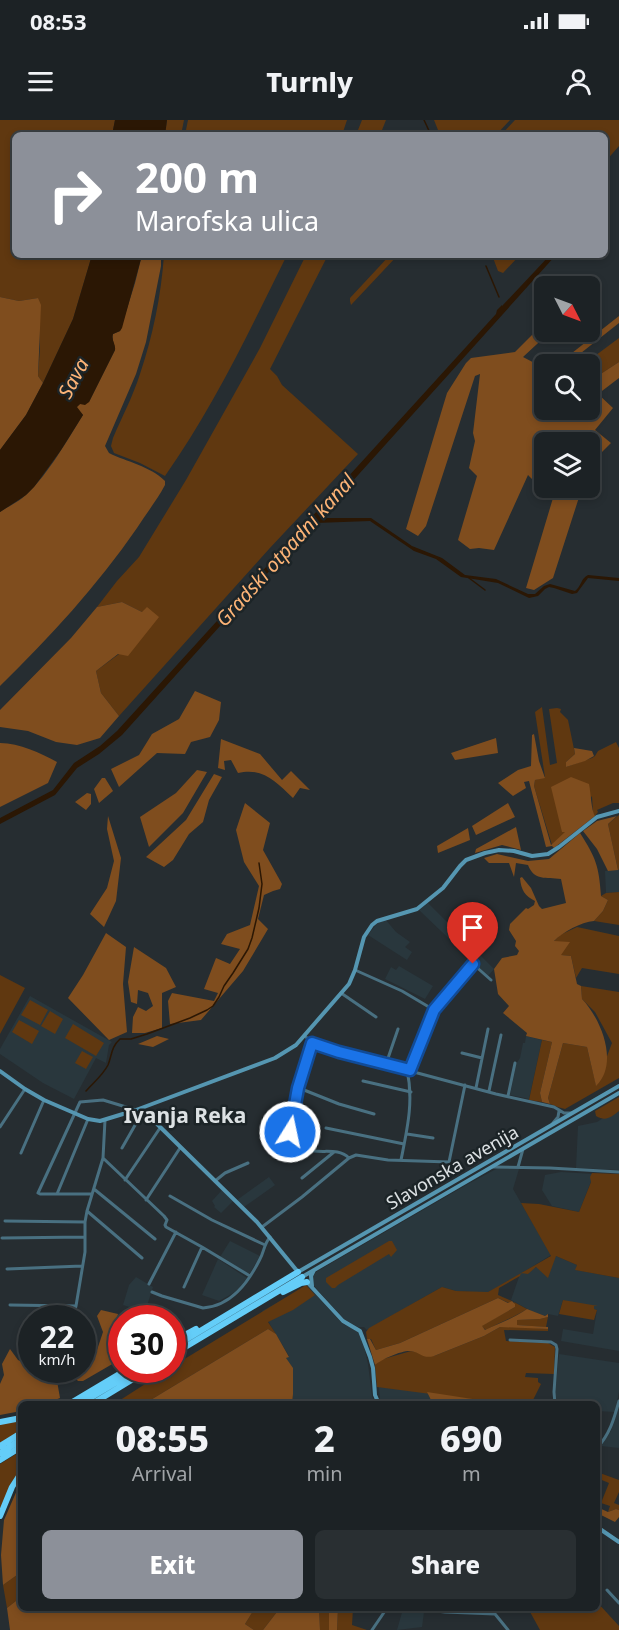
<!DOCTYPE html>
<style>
body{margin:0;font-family:"Noto Sans",sans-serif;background:#292f32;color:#f1f3f6;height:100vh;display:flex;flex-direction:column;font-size:22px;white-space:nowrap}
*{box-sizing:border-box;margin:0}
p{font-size:20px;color:#a0a4a7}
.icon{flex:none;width:33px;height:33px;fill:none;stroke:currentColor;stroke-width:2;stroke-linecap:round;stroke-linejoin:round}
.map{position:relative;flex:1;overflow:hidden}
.sheet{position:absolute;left:18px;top:1281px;width:582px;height:210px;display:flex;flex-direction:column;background:#1c2225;border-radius:9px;box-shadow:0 3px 9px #0003,0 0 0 2px #3a3f42}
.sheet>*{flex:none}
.hud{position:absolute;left:12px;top:12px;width:596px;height:126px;border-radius:9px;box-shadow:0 3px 9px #0003,0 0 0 2px #3a3f42;background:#8c9099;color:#fff;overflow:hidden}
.needle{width:39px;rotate:132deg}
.controls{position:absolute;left:534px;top:156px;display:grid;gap:12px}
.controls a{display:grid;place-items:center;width:66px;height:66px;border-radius:9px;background:#1c2225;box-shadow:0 3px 9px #0003,0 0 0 2px #3a3f42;font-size:30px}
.speed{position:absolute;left:18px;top:1185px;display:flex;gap:12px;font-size:30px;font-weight:700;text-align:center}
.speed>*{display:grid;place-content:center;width:78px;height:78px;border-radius:50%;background:#1c2225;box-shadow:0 3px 9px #0003,0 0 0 2px #3a3f42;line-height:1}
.speed small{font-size:15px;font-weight:400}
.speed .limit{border:9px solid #d22;background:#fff;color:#111}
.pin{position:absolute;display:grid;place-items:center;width:51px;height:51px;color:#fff;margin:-62px -26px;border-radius:50% 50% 50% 0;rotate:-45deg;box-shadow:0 0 6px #0007}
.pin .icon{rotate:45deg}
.me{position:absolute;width:66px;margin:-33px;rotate:10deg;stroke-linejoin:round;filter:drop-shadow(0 0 4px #0008)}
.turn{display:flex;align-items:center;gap:21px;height:126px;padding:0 24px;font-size:27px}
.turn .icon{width:78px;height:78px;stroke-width:2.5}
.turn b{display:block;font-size:42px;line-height:51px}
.eta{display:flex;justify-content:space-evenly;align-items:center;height:102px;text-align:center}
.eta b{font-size:36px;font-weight:800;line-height:42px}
.action{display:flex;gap:12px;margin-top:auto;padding:12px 24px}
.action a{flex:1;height:69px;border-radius:9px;background:#8c9099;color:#fff;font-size:24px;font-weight:800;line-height:69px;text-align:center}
.action a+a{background:#292f32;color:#f1f3f6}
.status{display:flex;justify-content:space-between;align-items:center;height:42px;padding:0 30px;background:#1c2225;direction:ltr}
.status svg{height:16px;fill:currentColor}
header{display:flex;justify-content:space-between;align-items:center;height:78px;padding:0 24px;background:#1c2225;font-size:27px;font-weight:800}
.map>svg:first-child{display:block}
</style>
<div class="status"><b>08:53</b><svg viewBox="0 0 49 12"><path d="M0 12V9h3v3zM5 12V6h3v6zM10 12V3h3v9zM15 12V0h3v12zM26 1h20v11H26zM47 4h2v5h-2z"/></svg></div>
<header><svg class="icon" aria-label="menu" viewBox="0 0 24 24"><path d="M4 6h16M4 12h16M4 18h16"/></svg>Turnly<svg class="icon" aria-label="person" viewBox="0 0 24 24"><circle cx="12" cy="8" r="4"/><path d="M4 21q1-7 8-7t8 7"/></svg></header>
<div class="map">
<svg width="619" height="1510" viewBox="0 0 619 1510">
<rect width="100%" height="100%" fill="#262d31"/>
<path fill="#29373d" d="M619 749V772L606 773 605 751Z
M428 783 494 849 488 856 419 790Z
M385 799 396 812 410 822 405 827 412 832 407 840 368 815 378 802Z
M399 846 433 866 425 879 385 859 391 847 396 850Z
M30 876 112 922 109 925 106 943 96 938 74 979 43 963 0 934V929Z
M526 916 542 920 529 979 510 975 516 944 520 938 523 923H525Z
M619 988V1050L576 1048 578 1006 597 1002Z
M500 1047 519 1049 513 1069 551 1135 522 1153 537 1147 556 1136 577 1145 576 1150 619 1158V1231L561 1221 563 1209 593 1214 597 1190 563 1180 558 1196 548 1194 545 1196 531 1191 511 1180 520 1154 487 1173 456 1171 442 1167 367 1210 364 1207H358L345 1200 314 1166 312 1158 316 1152 468 1064Z
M561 1052 594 1054 579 1092 552 1086 542 1070 545 1055Z
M269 1057 275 1065 244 1087 237 1080Z
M222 1070 233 1081 221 1093 214 1087 215 1086 212 1081Z
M230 1121 260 1136 250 1153 248 1154 220 1137Z
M218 1139 247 1158 237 1171 219 1181 202 1175Z
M136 1157 153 1167 145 1192 123 1185 129 1165Z
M308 1166 339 1200 345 1205 357 1209 361 1213 368 1244 372 1276 376 1284H292L293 1274 286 1238 289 1236 262 1191Z
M559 1234 619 1243V1272L615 1292 597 1291V1284H557L555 1274Z
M379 1267 427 1272 433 1284H386L382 1283 380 1279Z
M619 1287V1328L601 1326 611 1311Z
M403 1489 424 1492 422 1507 397 1510Z"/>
<path fill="#603810" d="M0 0H115L112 15H15V135H92L73 199 43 263 38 256 40 228 38 178 19 181 0 177Z
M167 0H184L181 15H165Z
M188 0H347L342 15H185Z
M362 0H386L380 15H356Z
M434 0H510L496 15H440Z
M515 0H619V26L605 42 604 15H501Z
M164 135H287C250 210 213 288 165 356L140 343 114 333 111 326 113 318C122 297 133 276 140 254 153 215 161 176 164 135Z
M306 135H328L270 249 277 256 282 265 358 334 269 429 119 596 101 573 96 551 119 534 142 492 122 482 97 487 117 461 139 437 186 360 260 228Z
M390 135H398L351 185 350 181V178Z
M492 135H520L503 153 498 151Z
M619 218V242L590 261V244H584Z
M542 587 550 645 557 643 549 589 557 588 561 589 560 592 568 600 575 634 566 642V647L592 638 595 636 598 631 616 622 619 628V683H613L597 690 598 692 595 696 593 693 592 676 566 712 552 725 534 666 535 660 545 657 535 592Z
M619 695V749L618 750 608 704Z
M619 772V805L594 801 603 791 608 780 601 776 606 773Z
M577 807 619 816V854L582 848 576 858 571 836 560 835 553 822 560 815Z
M0 855 25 868 0 914Z
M581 866 619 872V958L565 989C560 988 556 986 550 984L548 978 563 923 587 927 596 965 612 923 595 892 582 879Z
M30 880 48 890 40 905 21 895Z
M50 891 63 899 55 914 41 906Z
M19 900 39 911 32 924 12 912Z
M73 904 104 923 96 936 65 918Z
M542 920 552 922 540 973 542 982 529 980Z
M82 931 93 937 86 949 75 943Z
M619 977V991C611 997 606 1002 596 996L595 991Z
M592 1053 619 1054V1158L575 1150 577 1145 556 1136 548 1158 536 1147 528 1154 521 1153 520 1156 499 1168 498 1175 512 1181 509 1183 498 1178 400 1223 376 1230 371 1219H367L366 1212 369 1208 442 1167 456 1171 488 1172 551 1136 521 1083 539 1084 579 1092 591 1062 590 1057Z
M389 1121H392L397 1130 391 1137 389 1134 338 1165 335 1168H332L326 1162V1158Z
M306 1165 315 1175 293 1190 268 1202 276 1214 268 1209 144 1284H114L167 1250H172L173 1246Z
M563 1180 598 1186H594V1189L597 1190 594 1200 559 1194Z
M514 1182 527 1189C513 1198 500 1202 486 1210L481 1206 515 1187Z
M548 1197 546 1207 517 1205 516 1200 540 1199Z
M508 1206 548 1209V1211L504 1210 506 1221 548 1223 555 1227 554 1254 526 1253 525 1257 538 1258V1262L541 1264 531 1284H491L492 1282 377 1267 375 1245 380 1240 411 1231 434 1236 484 1216 500 1207Z
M21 1300V1311L0 1324V1303Z
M21 1331V1349L10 1367 0 1391V1344Z
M597 1352 619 1360V1372L614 1383 619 1385V1390L616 1389 608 1392 610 1386 601 1383 609 1363 597 1358Z
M21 1448V1477L7 1488 3 1465 17 1455Z
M597 1482 619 1506V1510H540L529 1490 531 1488H558L562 1493 566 1488H597Z
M255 1488H280L263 1510H254L245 1504Z
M319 1488H329V1510H320Z
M338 1488H353L352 1505 367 1510H337Z"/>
<path fill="#7f4d1e" d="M142 135H161V146L146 222 136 254 105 326 109 333C127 342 150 346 165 361V365C157 380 146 394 137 408 97 466 50 517 0 566V392C9 386 20 381 28 373 48 354 68 319 83 295L76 287 80 284 89 282 115 230C115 225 111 219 113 214L120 211 135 163Z
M0 177 19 181 38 178 41 185 38 256 43 263 26 295 0 330Z
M619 196V203L567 244H558Z
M544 203V212H550L523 237 544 248V290H590V261L619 242V258L598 274 613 288 595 310 611 323 590 344V322H544V368H582L553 458 534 470 526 468 556 368 534 370 533 360 528 355 494 430 479 428 470 429 458 420 477 356 469 348 475 321 473 313 480 254 475 256 426 406 418 416 406 409 447 273 466 243 471 238 515 232Z
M122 482 142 492 147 487 159 497 128 536 118 534 96 551 101 573 119 596 100 618 77 625 56 622 28 611 0 607V590L71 518 97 487Z
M195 571 221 582 219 600 210 617 191 622 185 634 157 633 119 667 111 649 139 635 152 614 179 599Z
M534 614 539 641 545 658 535 660 534 666 551 725 565 712H562L551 667 571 657 589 664C591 673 591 690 595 696L554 728 552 726 546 727 529 661 524 662 526 668 513 676 498 663 518 650 531 646 532 615Z
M496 618 498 633 455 640 451 633Z
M221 619 260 634 282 660 291 651 310 670 300 668 293 678C276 662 263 647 238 653L231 640 224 641 225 650 218 648Z
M0 623C20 623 40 633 57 642L48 663 0 687Z
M574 628 592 631 594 636 585 641 566 647V642L575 634Z
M197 650 207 652 183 693 149 727 140 697 176 673Z
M214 654 222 657 209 680 203 702 189 714 173 740 164 747 146 737 186 700Z
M102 658H105L113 671 99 683 94 669Z
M87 673 91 674V684L86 690 75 682Z
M245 683 270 703 263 730 282 764 280 769 273 771 264 775 258 799 268 809 243 851 201 900 170 904 168 881 172 873 214 881 218 873 204 869 216 838 230 844 240 829 221 824 227 814 250 805 259 766 244 742 236 710Z
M508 683 515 697 476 715 472 706Z
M108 696 121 738 116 781 104 807 90 794 107 768 114 741 107 709Z
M617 696 608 704 618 750 608 751 597 729 583 711 597 701Z
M516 707 521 730 502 725 475 733 476 729Z
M468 708 470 720 438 733 437 726Z
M580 713C596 738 599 746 601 776L608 780 603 791 594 801C581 802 563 812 554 821L570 822 561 835 571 836 577 864 581 866 582 879C602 900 619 944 596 966L587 927 563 923 548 978 550 984 542 982 540 973 552 922 526 916 527 913 503 893 509 886 498 874 494 849 502 838 517 835 519 831 515 826 516 821 509 810 510 804 526 788 528 789 534 785 535 781C525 776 521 770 520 758L522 757 531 768 539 786 542 789 566 783 561 759C546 757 534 761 528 745L516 743 514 757 509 743H489L484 738 497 734 528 741 549 739Z
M106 813 126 827 123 864 127 912 109 920 68 878 83 855Z
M134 827 166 848 176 867 162 873V908L145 913H132L133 897 138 887 146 891 153 886 148 873 138 870 137 884 131 882 128 862Z
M157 916 169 919 153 927 138 924Z
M498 1178 508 1183 512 1181 515 1184V1187L482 1206 485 1210C500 1203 514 1198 527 1189L545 1196 548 1194V1197L540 1199 517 1200V1205L548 1207V1209L500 1207 484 1216 434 1236C423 1239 421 1233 411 1231 402 1230 382 1239 375 1245L367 1219H370L376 1230 400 1223Z
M101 1190 118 1194 110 1227 121 1236V1239L83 1261H78L68 1250H82L83 1237 93 1242 103 1212 97 1196Z
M268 1209 276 1214 289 1237 286 1238 293 1248V1274L292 1284H144Z
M10 1229 18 1240 31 1246 32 1250H42L56 1255 60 1278 45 1284H21V1291L0 1295V1264L4 1255 2 1244Z
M427 1272 492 1282 491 1284H442L435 1282V1284H433Z
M21 1361V1448L17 1455 3 1465 1 1435 4 1400Z
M597 1387 608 1392 616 1389 619 1390V1397L615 1402 597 1393Z
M21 1477V1488H255L245 1504 254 1510H10L7 1488Z
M280 1488H319L320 1510H263Z
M329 1488H338L337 1510H329Z"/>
<path fill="#2b1704" d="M115 0H167L165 15H112Z
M92 135H142L122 208 120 211 113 214C111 220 116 224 115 230L89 282 85 285 80 284 77 287 83 295 61 330 34 367 26 375 0 392V330L26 295 43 263 73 199Z
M550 135H556L323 394 327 398H371L412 426 442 438 465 455 496 459 528 474H535L544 466 550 464 575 471C581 467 581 458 588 455L619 458V461L588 458 577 473 572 474 554 468 549 467 545 469 538 476 529 478 498 463 461 457 436 439 414 431 370 401 316 403 309 407 122 615 99 634 77 648 55 675 0 704V698L53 670 74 643 100 626 117 611 496 194 497 190 502 185V186Z"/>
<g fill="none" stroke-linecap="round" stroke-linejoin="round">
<path stroke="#2b1704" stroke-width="1.5" d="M424 0 431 15
M486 146 499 177
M469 458 485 470
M86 971C93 963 103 955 108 945 112 935 111 927 120 919H131L147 914 190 898 207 890 213 886 219 877 224 866 233 853 248 829 252 818 259 788 262 764 259 743"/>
<path stroke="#497081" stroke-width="3" d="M355 850 402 871 434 890
M341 873 376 897
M305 916 312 923 339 932 496 974 554 987 564 993H572
M312 923C305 949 287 994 291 1020 296 1024 301 1028 308 1030 323 1034 337 1027 349 1038L356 1035 388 1040 449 1042 465 965
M462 933 482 938
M386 944 398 909
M410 950 434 890 473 844 491 860
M363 961 411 972
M299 968 339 984 374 994
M476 968 488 909
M489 971 501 915
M508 976 515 943
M553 1003 558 997 559 991
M0 1007 25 969
M326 1008 404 1024
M407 1014 433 1018
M122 1028 142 993
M21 1033 44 980
M103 1038 164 1096 167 1100 165 1105 166 1107 202 1127 250 1156
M401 1040C407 1010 414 981 407 950
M493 1047 550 1048 619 1052
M518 1047 523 1029
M302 1058 334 1032
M125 1060 160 1008
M215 1061 225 1053 248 1043
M94 1069 155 1119
M57 1074 88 999
M92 1074H40L38 1073 80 982 103 980 136 990
M170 1076 212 1100 265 1125
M146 1080 180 1028
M87 1091 142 1138
M5 1101 85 1102
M262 1107 302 1077 349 1038
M2 1118 85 1117
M7 1149 82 1146
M149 1164 176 1112
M184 1167 202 1127
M152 1172 162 1176 203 1188C231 1186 248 1163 260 1139 264 1132 264 1124 270 1117
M10 1185 76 1186
M72 1198 76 1186 85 1132V1102L87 1091 103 1038 105 1000
M510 1220 551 1222 556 1225 557 1229 554 1272 555 1284
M597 1328C610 1314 614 1299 619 1281
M607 1470 619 1483
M411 1488 445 1492 495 1494
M493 1488 495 1494 508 1510
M372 1510 387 1488"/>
<path stroke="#5596b1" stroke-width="4" d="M0 951 25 969 44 980 88 999 100 1001 136 990 275 938 296 925 349 864 355 850 364 817 372 805 377 801 417 789 443 768 460 746 466 740 485 733 499 730 514 731 532 736 548 734 559 727 597 697 619 691
M136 990 154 1001 257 1102 298 1152
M298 1152 619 966
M302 1157 619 973
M307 1162 343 1201 360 1211 370 1237 373 1248 375 1275 379 1284
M312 1166 311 1156 314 1150
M597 1407 619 1422"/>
<path stroke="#64cdf8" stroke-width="6" d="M283 1172 301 1163 307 1162
M172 1222 196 1209
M172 1228 298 1152
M172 1235 302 1157
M69 1284 126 1250
M80 1284 137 1250
M92 1284 148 1250
M0 1302 21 1298
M0 1326 21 1313
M0 1333 21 1320
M0 1340 21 1327
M0 1396 12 1367 21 1353"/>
</g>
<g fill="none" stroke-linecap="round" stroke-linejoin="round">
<defs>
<path id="route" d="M290 1012 298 968 312 923 339 932 410 950 434 890 473 844"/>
</defs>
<use href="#route" stroke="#114b97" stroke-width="15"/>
<use href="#route" stroke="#1a73e8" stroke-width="10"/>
</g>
<g text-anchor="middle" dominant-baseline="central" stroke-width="5" stroke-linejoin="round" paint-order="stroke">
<g font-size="18" fill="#dce1e3" stroke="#1c2427">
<text transform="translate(452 1047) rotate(-30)">Slavonska avenija</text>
</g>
<g font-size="20" font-style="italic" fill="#fdb477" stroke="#1c2427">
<text transform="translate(73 258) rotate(-62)">Sava</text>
<text transform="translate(285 430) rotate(-48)">Gradski otpadni kanal</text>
</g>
<g font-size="21" font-weight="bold" fill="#dce1e3" stroke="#1c2427">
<text x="185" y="995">Ivanja Reka</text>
</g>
</g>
</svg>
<div class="controls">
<a><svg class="needle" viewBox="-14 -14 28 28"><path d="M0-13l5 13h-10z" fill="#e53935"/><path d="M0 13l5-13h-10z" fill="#a0a4a7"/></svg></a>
<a><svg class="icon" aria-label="search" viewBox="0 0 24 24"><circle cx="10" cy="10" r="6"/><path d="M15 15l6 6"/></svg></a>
<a><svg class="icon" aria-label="layers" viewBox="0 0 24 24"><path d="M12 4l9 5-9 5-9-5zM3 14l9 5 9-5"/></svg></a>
</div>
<div class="speed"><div>22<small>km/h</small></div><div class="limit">30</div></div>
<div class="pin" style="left:473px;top:844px;background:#d93025"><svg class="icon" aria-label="arrive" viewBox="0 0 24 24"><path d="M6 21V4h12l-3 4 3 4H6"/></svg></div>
<svg class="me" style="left:290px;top:1012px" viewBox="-20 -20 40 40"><circle r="17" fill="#1a73e8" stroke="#fff" stroke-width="3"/><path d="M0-11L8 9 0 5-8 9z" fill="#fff"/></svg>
<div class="hud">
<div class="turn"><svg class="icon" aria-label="right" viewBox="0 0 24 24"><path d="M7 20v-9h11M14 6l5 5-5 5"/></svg><div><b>200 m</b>Marofska ulica</div></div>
</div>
<section class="sheet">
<div class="eta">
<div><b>08:55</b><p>Arrival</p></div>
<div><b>2</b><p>min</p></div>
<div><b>690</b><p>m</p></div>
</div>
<div class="action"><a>Exit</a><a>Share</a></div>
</section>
</div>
